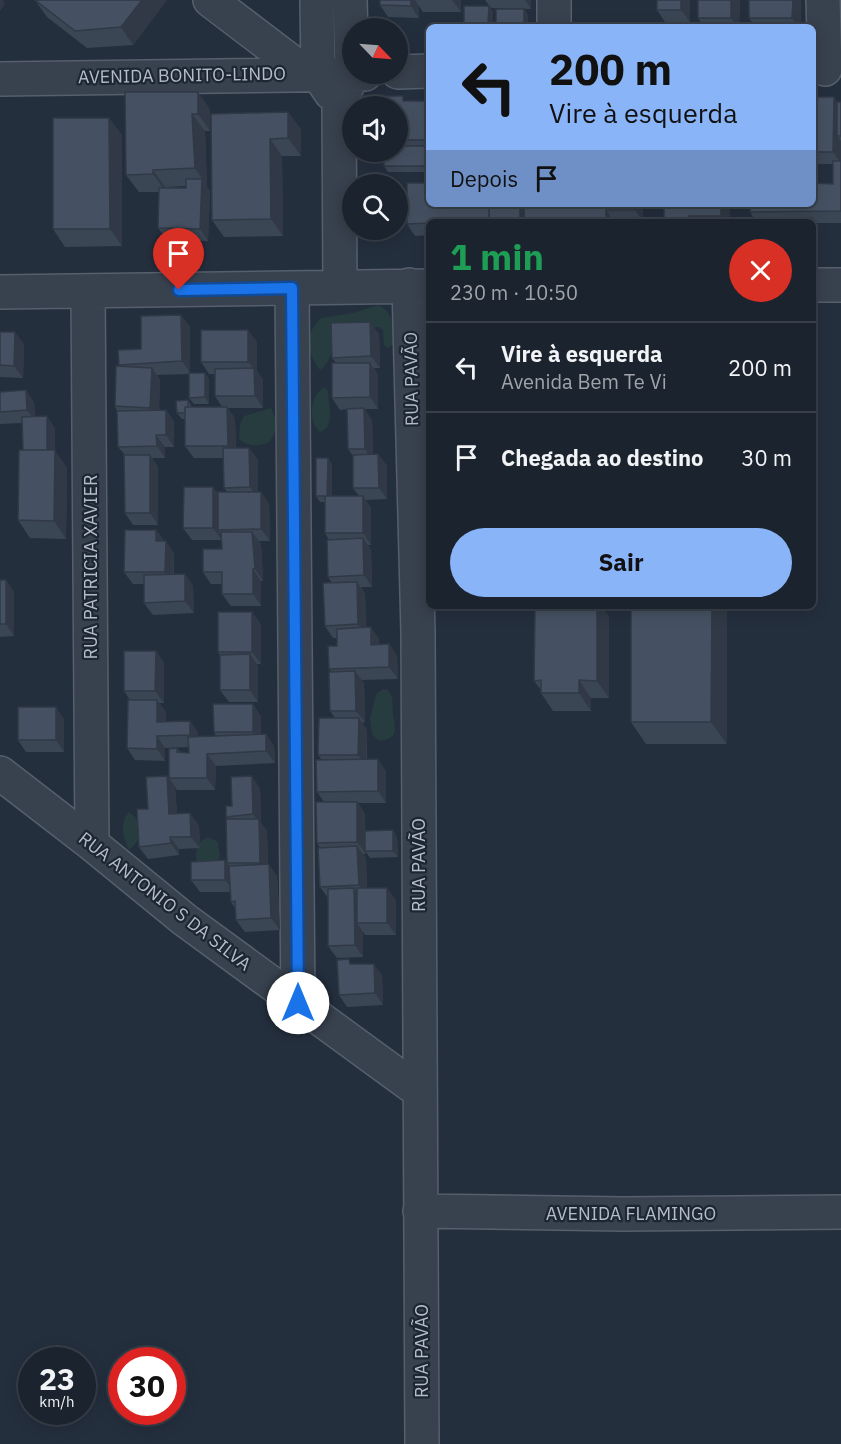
<!DOCTYPE html>
<html lang="pt">
<meta charset="utf-8">
<style>
body{margin:0;font-family:"IBM Plex Sans",sans-serif;background:#282f3a;color:#f1f3f6;height:100vh;display:flex;flex-direction:column;font-size:22px;white-space:nowrap}
*{box-sizing:border-box;margin:0}
p{font-size:20px;color:#a0a4aa}
.icon{flex:none;width:33px;height:33px;fill:none;stroke:currentColor;stroke-width:2;stroke-linecap:round;stroke-linejoin:round}
.map{position:relative;flex:1;overflow:hidden}
.drawer{position:absolute;left:426px;top:219px;width:390px;height:390px;display:flex;flex-direction:column;background:#1b232e;border-radius:9px;box-shadow:0 3px 15px #0003,0 0 0 2px #39404a}
.drawer>*{flex:none}
.top-card{position:absolute;left:426px;top:24px;width:390px;height:183px;border-radius:9px;box-shadow:0 3px 15px #0003,0 0 0 2px #39404a;background:#8ab4f8;color:#111;overflow:hidden}
.needle{width:39px;rotate:115deg}
.tools{position:absolute;left:342px;top:18px;display:grid;gap:12px}
.tools a{display:grid;place-items:center;width:66px;height:66px;border-radius:50%;background:#1b232e;box-shadow:0 3px 15px #0003,0 0 0 2px #39404a;font-size:30px}
.speed{position:absolute;left:18px;top:1347px;display:flex;gap:12px;font-size:30px;font-weight:700;text-align:center}
.speed>*{display:grid;place-content:center;width:78px;height:78px;border-radius:50%;background:#1b232e;box-shadow:0 3px 15px #0003,0 0 0 2px #39404a;line-height:1}
.speed small{font-size:15px;font-weight:400}
.speed .limit{border:9px solid #d22;background:#fff;color:#111}
.pin{position:absolute;display:grid;place-items:center;width:51px;height:51px;color:#fff;margin:-62px -26px;border-radius:50% 50% 50% 0;rotate:-45deg;box-shadow:0 0 6px #0007}
.pin .icon{rotate:45deg}
.me{position:absolute;width:66px;margin:-33px;rotate:0deg;stroke-linejoin:round;filter:drop-shadow(0 0 4px #0008)}
.turn{display:flex;align-items:center;gap:21px;height:126px;padding:0 24px;font-size:27px}
.turn .icon{width:78px;height:78px;stroke-width:2.5}
.turn b{display:block;font-size:42px;line-height:51px}
.then{display:flex;align-items:center;height:57px;padding:0 24px;background:#0003;gap:12px;font-size:22px}
.round{display:grid;place-items:center;flex:none;width:63px;height:63px;border-radius:32px;background:#282f3a}
.headline{display:flex;align-items:center;justify-content:space-between;height:102px;padding:0 24px}
h1{font-size:36px;font-weight:700;line-height:45px;color:#1e9e55}
.button{display:flex;gap:12px;margin-top:auto;padding:12px 24px}
.button a{flex:1;height:69px;border-radius:36px;background:#8ab4f8;color:#111;font-size:24px;font-weight:700;line-height:69px;text-align:center}
ul{padding:0;list-style:none}
li{display:flex;align-items:center;gap:18px;height:90px;padding:0 24px;border-top:2px solid #39404a}
li div{flex:1}
li b{display:block;font-size:22px}
li em{font-style:normal}
.map>svg:first-child{display:block}
</style>
<div class="map">
<svg width="841" height="1444" viewBox="0 0 841 1444">
<rect width="100%" height="100%" fill="#242f3e"/>
<path fill="#263c3f" d="M378 305C393 311 394 328 396 343L388 348 384 345 383 330 379 327 337 331C333 343 332 363 320 370 306 351 304 335 321 318L353 313Z
M325 387 328 391C328 404 336 427 320 432 307 421 310 395 325 387Z
M271 408C277 421 279 430 269 442 258 447 248 447 239 439L240 424 244 416Z
M383 689 388 690C394 698 392 703 393 713 395 729 400 738 379 741L372 734 370 719 376 694Z
M129 812C144 821 143 840 129 850 123 837 119 823 129 812Z
M208 837 218 842 220 859 219 857 218 861 198 864C194 853 196 842 208 837Z"/>
<g fill="none" stroke-linecap="round" stroke-linejoin="round">
<defs>
<path id="minor" d="M210 0 306 73
M317 0 318 74 331 93
M554 0V27
M823 0 825 69
M398 72 429 71
M0 79 365 74
M409 285 418 632 422 1444
M813 285H841
M340 286 339 106 352 74 350 0
M292 288 298 1003
M88 291 92 844
M0 292 429 286
M0 773 92 844 185 920 419 1091
M420 1211 623 1214 841 1212"/>
</defs>
<use href="#minor" stroke="#565f6c" stroke-width="36"/>
<use href="#minor" stroke="#38414e" stroke-width="33"/>
</g>
<path fill="#3b4654" fill-rule="evenodd" d="M35 0H167L133 45 87 48 47 17Z
M380 0H461V12H423L419 6V18L388 17 380 5Z
M485 0H531V9L491 8Z
M690 0V22H665L657 10Z
M740 0 739 27H704L698 18Z
M749 0H801V27H755L749 18Z
M489 6 493 12V27H467L464 23Z
M524 9 528 15V27H497L496 24Z
M125 92 210 109V131H205L207 186H206L210 191 208 241 167 240 158 228 159 192H139L126 175ZM186 186V188L165 187Z
M813 97 837 103 841 102V223H816V241H813V222H756L750 212 813 204V182L814 183 833 184V164H813Z
M407 101H429V172H388L384 166V152H370H398V106Z
M288 112 301 130V156H282L283 236 224 237 212 220Z
M109 118 122 135V246L65 247 53 229Z
M429 204H643V222H429V235L415 236 407 224Z
M730 204V222H664Z
M181 315 190 327V373H205L209 379V404H194L189 398V374L157 375 160 380 159 410H166L174 422V447H165V458H152L158 467V525H133L125 513V455L118 447 117 411 115 406 120 366 119 365 141 349Z
M0 332 24 344 23 378 0 377Z
M379 334 380 368H374L378 375V409H364L372 420 373 454H378L387 466V499L365 500 371 508V545H368L371 550 372 587H361L365 594 366 627 379 639V644H389L397 656 398 679 361 680 364 683 365 722 362 723 367 730V759L386 771V803H358L365 814V831L397 837 398 857 370 858 366 852V854H363L366 858 367 888 396 900V935H365L363 932V957L337 958 328 946V898L320 887V848L317 843 324 802 317 792 322 760 318 755 335 718 330 711 332 672 329 669 337 646V638H333L325 626 332 583 328 577 329 540 325 533V502H320L316 496 332 464V496H359L353 488V456L348 449 347 409 340 410 332 398 336 363 332 358Z
M257 342V371L263 380V408H228L235 419 236 448H249L258 460V492H261L269 504 270 541H259L261 544 263 581H261V606H231L222 594V584H211L203 572 222 549V540H192L183 528 218 494 227 492 224 488 223 458H194L185 446V419H182L177 413 188 400 192 407H222L215 396V374H209L201 362Z
M0 392 34 402 35 416 55 428V451L67 468 66 539 30 538 18 520 23 450 22 423 0 424Z
M156 530 164 541 174 553V574H185L193 586 194 613 153 615 144 603V584H133L124 572Z
M0 580H6L14 592V636L0 637Z
M535 606H601L609 617V698H591V711H553L541 693V690L534 681Z
M631 606 727 744H646L631 722Z
M261 624V664H256L258 666V702H229L220 690V656L218 652Z
M156 651 164 663V703H159L166 712V722L190 721 198 733V737L216 736 214 732 261 716V734L274 746 275 763 216 766 215 790H177L169 778 177 748 180 752 189 753V747L165 748V761L135 760 127 748 130 700 124 691Z
M64 719V752H26L18 740Z
M167 776 175 788 177 813 199 825 200 848 179 849V855L148 859 139 847 148 809Z
M260 788 261 823 267 831 268 864 277 876 280 930 245 932 236 920 235 908 231 902V892H200L191 880 225 860 229 867 227 863 228 819 226 817 232 806Z
M353 964 382 975 383 1005 347 1007 339 995Z"/>
<path fill="#303945" d="M0 0H3L5 4 0 11Z
M142 0H167L133 45 121 27Z
M411 0H415L419 6V18L411 6Z
M452 0H461V12Z
M525 0H531V9Z
M681 0H690V22L681 10Z
M731 0H740L739 27H737L731 18Z
M793 0H801V27H798L792 18Z
M489 6 493 12V27H491L488 23Z
M524 9 528 15V27H525L524 25Z
M198 92 210 109V131L198 114Z
M834 97 841 108 837 136 841 141V163L833 152Z
M288 112 301 130V156L288 138Z
M192 114 205 131 207 186 195 168Z
M109 118 122 135V246L110 229Z
M270 139 282 156 283 236 271 219Z
M153 170 165 187V191L153 174Z
M202 179 210 191 208 241 200 229Z
M520 204H533L532 222H523L520 218Z
M635 204H643V222L635 210Z
M721 204H730V222H725L721 216Z
M606 210 614 222H609L606 218Z
M812 218 817 224 816 241 813 236Z
M181 315 190 327V373L182 361Z
M370 322 379 334 380 368 371 356Z
M248 330 257 342V371L263 380V408L255 396V370L248 362Z
M15 332 24 344 23 378 14 366Z
M370 363 378 375V409L370 397Z
M152 368 160 380 158 420 150 408Z
M205 373 209 379V404L205 397Z
M26 390 34 402 36 422 27 410Z
M227 407 235 419 236 458 228 446Z
M364 408 372 420 373 461 365 449Z
M166 410 174 422V447L166 435Z
M47 416 55 428V451L67 468 66 539 54 521 47 450Z
M156 435 165 447V458L157 446Z
M249 448 258 460V499L250 487Z
M378 454 387 466V499L379 488Z
M150 455 158 467V525L150 513Z
M328 458 332 464V502L327 496Z
M213 487 222 499 218 530 222 535V540L213 528Z
M261 492 269 504 270 541 261 529Z
M363 496 371 508V545L363 533Z
M156 530 165 542 156 541Z
M252 532 261 544 263 581 255 569Z
M363 538 371 550 372 587 364 575Z
M166 541 174 553 173 584 165 572Z
M253 569 261 581V606L253 594Z
M185 574 193 586 194 613 185 601Z
M6 580 14 592V636L6 624Z
M357 582 365 594 367 636 358 624Z
M597 606H601L609 617V698L597 681Z
M712 606H727V744L711 722Z
M252 612 261 624V664L252 652Z
M371 627 379 639 380 657 371 645Z
M389 644 397 656 398 679 389 667Z
M156 651 164 663V703L155 691Z
M250 654 258 666V702L250 690Z
M355 671 364 683 365 722 356 711Z
M579 680 591 698V711L579 693Z
M157 700 166 712 165 734 157 722Z
M253 704 261 716V744L253 732Z
M56 707 64 719V752L56 740Z
M359 718 367 730 366 767 358 755Z
M190 721 198 733 199 747 190 735Z
M266 734 274 746 275 763 266 751Z
M157 736 165 748V761L157 749Z
M207 754 216 766 215 790 207 778Z
M378 759 386 771V803L378 791Z
M167 776 175 788 178 826 169 814Z
M252 776 260 788 261 823 267 831 268 875 260 863 259 822 253 814Z
M357 802 365 814 366 854 357 842Z
M190 813 199 825 200 848 191 837Z
M393 830 397 837 398 857 393 851Z
M170 837 179 849V855L171 843Z
M357 846 366 858 367 897 359 885Z
M225 860 233 872 234 892 225 880Z
M269 864 277 876 280 930 271 918Z
M354 888 363 900 357 923 363 932V957L355 945Z
M387 888 396 900V935L387 923Z
M374 964 382 975 383 1005 375 993Z"/>
<path fill="#455162" stroke="#303945" stroke-width="1.5" d="M35 0H142L121 27 75 31Z
M380 0H411V6L380 5Z
M657 0H681V10H657Z
M698 0H731V18H698Z
M749 0H793L792 18H749Z
M464 6H489L488 23H464Z
M496 9H524V25L496 24Z
M125 92H198V114H192L195 168 153 170V174L126 175Z
M362 96H403V101H429V140H398V106H362Z
M813 97H834L833 152H813Z
M837 102H841V136H837Z
M288 112V138L270 139 271 219 212 220 211 114Z
M53 118H109L110 229H53Z
M398 146H429V166H384V152H398Z
M833 161H841V211L750 212V204H813V183L833 184Z
M186 179H202L200 229 158 228 159 188H186Z
M407 183H429V204H489V218L492 222H429V223L407 224Z
M489 204H520V218H489Z
M524 204H635V210H606V218H579V222H524Z
M664 204H721V216H689V222H664Z
M790 218H812V222H790Z
M181 315 182 361 119 365 118 350 141 349V316Z
M370 322 371 356 332 358 331 323Z
M201 330H248V362H201Z
M0 332H15L14 366 0 365Z
M332 363H370V397L332 398Z
M116 366 152 368 150 408 115 406Z
M254 368 255 396H215V369Z
M189 373H205V397L189 398Z
M26 390 27 410 0 412V392Z
M188 400V407H185V413H177L176 401Z
M185 407H227L228 446H185Z
M364 408 365 449H348L347 409Z
M166 410V435H156L157 446 118 447 117 411Z
M47 416V450H23L22 417Z
M223 448H249L250 487 224 488Z
M19 450H55L54 521 18 520Z
M378 454 379 488H353V455Z
M124 455H150V513H125Z
M316 458H328L327 496H316Z
M184 487H213V528H183Z
M218 492H261V529L218 530Z
M325 496H363V533H325Z
M125 530H156V541H166L165 572H124Z
M221 532H252L255 569H253V594H222V572H203V549H222Z
M363 538 364 575 328 577 327 540Z
M185 574V601L144 603V575Z
M0 580H6V624H0Z
M357 582 358 624 325 626 323 583Z
M535 606H597V681L579 680V693H541V680L534 681Z
M631 606H712L711 722H631Z
M218 612H252V652H218Z
M371 627V645L389 644V667L329 669 328 646H337V629Z
M124 651H156L155 691H124Z
M250 654V690H220V655Z
M355 671 356 711H330L329 672Z
M128 700H157V722L190 721V735L157 736V749L127 748Z
M213 704H253V732H214Z
M18 707H56V740H18Z
M319 718H359L358 755H318Z
M266 734V751L207 754V778H169V749L177 748V752L189 753 188 737Z
M378 759V791L317 792 316 760Z
M167 776 169 814 190 813 191 837H170L171 843 139 847 137 809H148L146 777Z
M252 776 253 814 226 817V806H232L231 777Z
M316 802H357V842L317 843Z
M226 819H259L260 863H227Z
M393 830V851H365V831Z
M357 846 359 885 320 887 318 848Z
M225 860V880H191V862Z
M269 864 271 918 236 920 235 901 231 902 229 866Z
M354 888 355 945 328 946V889Z
M357 888H387V923H357Z
M349 959 350 964H374L375 993 339 995 337 960Z"/>
<g fill="none" stroke-linecap="round" stroke-linejoin="round">
<defs>
<path id="route" d="M179 290 292 288 298 1003"/>
</defs>
<use href="#route" stroke="#114b97" stroke-width="15"/>
<use href="#route" stroke="#1a73e8" stroke-width="10"/>
</g>
<g text-anchor="middle" dominant-baseline="central" stroke-width="4.5" stroke-linejoin="round" paint-order="stroke">
<g font-size="18" fill="#b4bcc9" stroke="#1d2633">
<text transform="translate(182 75) rotate(-1)">AVENIDA BONITO-LINDO</text>
<text transform="translate(411 379) rotate(-91)">RUA PAVÃO</text>
<text transform="translate(90 567) rotate(-90)">RUA PATRICIA XAVIER</text>
<text transform="translate(418 865) rotate(-90)">RUA PAVÃO</text>
<text transform="translate(165 901) rotate(38)">RUA ANTONIO S DA SILVA</text>
<text x="631" y="1213">AVENIDA FLAMINGO</text>
<text transform="translate(421 1351) rotate(-90)">RUA PAVÃO</text>
</g>
</g>
</svg>
<div class="tools">
<a><svg class="needle" viewBox="-14 -14 28 28"><path d="M0-13l5 13h-10z" fill="#e53935"/><path d="M0 13l5-13h-10z" fill="#a0a4aa"/></svg></a>
<a><svg class="icon" aria-label="sound" viewBox="0 0 24 24"><path d="M4 9h4l5-4v14l-5-4H4zM17 9q2 3 0 6"/></svg></a>
<a><svg class="icon" aria-label="search" viewBox="0 0 24 24"><circle cx="10" cy="10" r="6"/><path d="M15 15l6 6"/></svg></a>
</div>
<div class="speed"><div>23<small>km/h</small></div><div class="limit">30</div></div>
<div class="pin" style="left:179px;top:290px;background:#d93025"><svg class="icon" aria-label="arrive" viewBox="0 0 24 24"><path d="M6 21V4h12l-3 4 3 4H6"/></svg></div>
<svg class="me" style="left:298px;top:1003px" viewBox="-20 -20 40 40"><circle r="19" fill="#fff"/><path d="M0-13L10 11 0 6-10 11z" fill="#1a73e8"/></svg>
<div class="top-card">
<div class="turn"><svg class="icon" aria-label="left" viewBox="0 0 24 24"><path d="M17 20v-9H6M10 6l-5 5 5 5"/></svg><div><b>200 m</b>Vire à esquerda</div></div>
<div class="then">Depois<svg class="icon" aria-label="arrive" viewBox="0 0 24 24"><path d="M6 21V4h12l-3 4 3 4H6"/></svg></div>
</div>
<section class="drawer">
<div class="headline"><div><h1>1 min</h1><p>230 m · 10:50</p></div><a class="round" style="background:#d93025;color:#fff"><svg class="icon" aria-label="close" viewBox="0 0 24 24"><path d="M6 6l12 12M18 6L6 18"/></svg></a></div>
<ul>
<li><svg class="icon" aria-label="left" viewBox="0 0 24 24"><path d="M17 20v-9H6M10 6l-5 5 5 5"/></svg><div><b>Vire à esquerda</b><p>Avenida Bem Te Vi</p></div><em>200 m</em></li>
<li><svg class="icon" aria-label="arrive" viewBox="0 0 24 24"><path d="M6 21V4h12l-3 4 3 4H6"/></svg><div><b>Chegada ao destino</b></div><em>30 m</em></li>
</ul>
<div class="button"><a>Sair</a></div>
</section>
</div>
